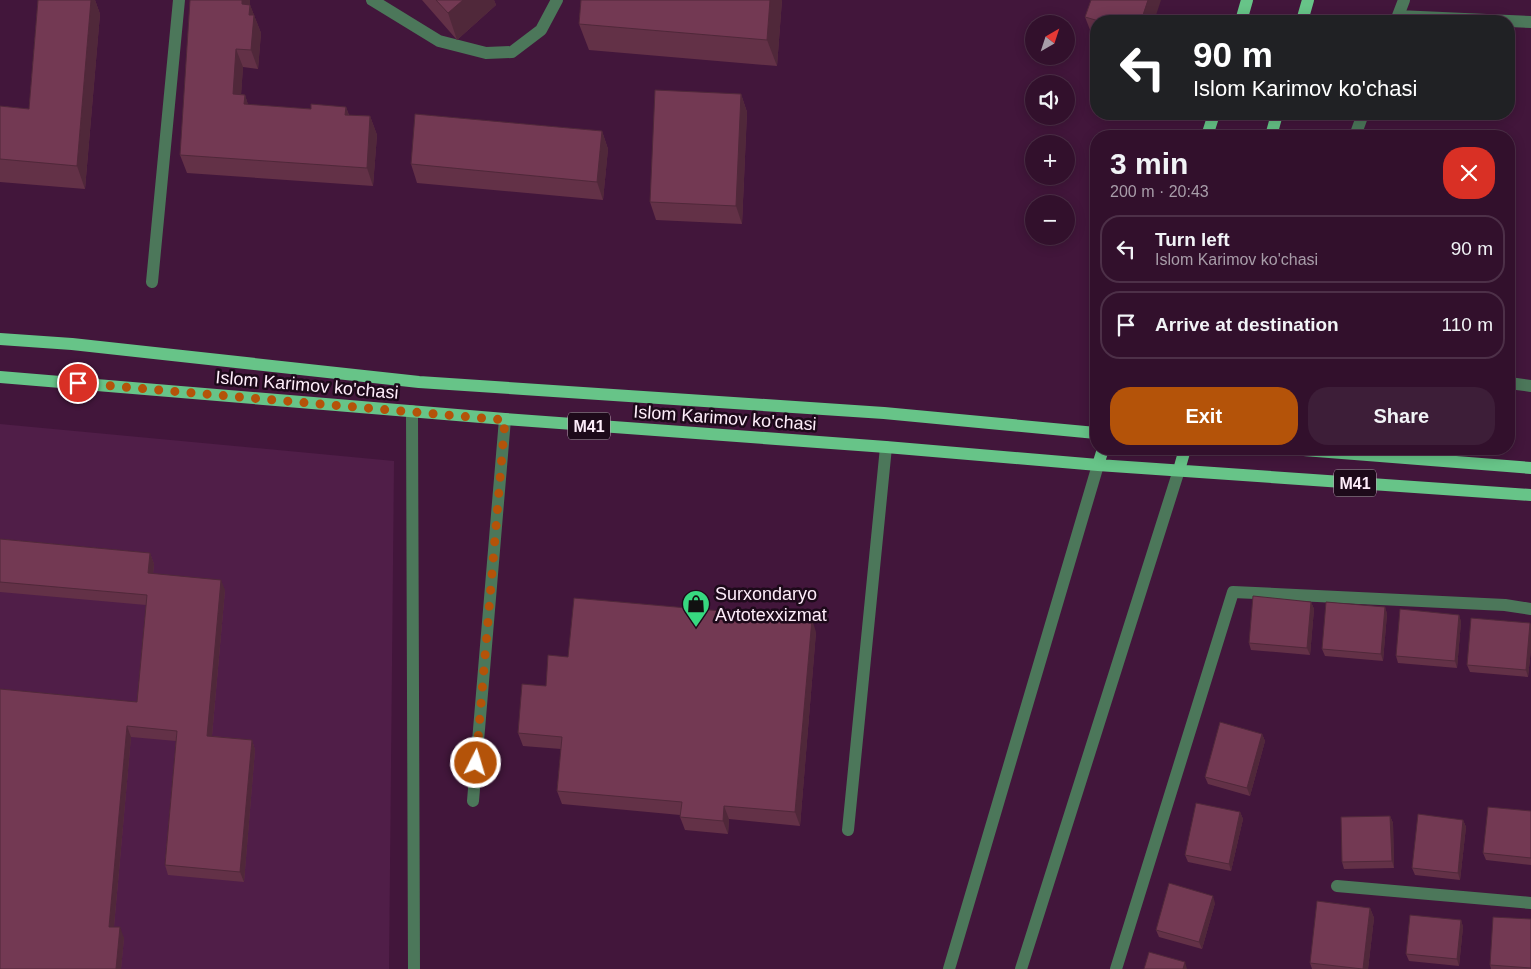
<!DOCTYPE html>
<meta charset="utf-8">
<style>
body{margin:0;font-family:Helvetica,sans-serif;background:#3d1e38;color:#f1f3f6;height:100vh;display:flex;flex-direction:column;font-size:19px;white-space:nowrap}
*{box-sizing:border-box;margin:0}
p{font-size:16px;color:#a89da9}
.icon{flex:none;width:28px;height:28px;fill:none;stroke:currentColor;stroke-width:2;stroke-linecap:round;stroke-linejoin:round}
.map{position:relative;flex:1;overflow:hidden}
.panel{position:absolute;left:1090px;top:130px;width:425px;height:325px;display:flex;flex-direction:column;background:#32102c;border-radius:20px;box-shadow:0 2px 12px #0003,0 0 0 1px #4d3048}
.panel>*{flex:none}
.guide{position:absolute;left:1090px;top:15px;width:425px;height:105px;border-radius:20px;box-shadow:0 2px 12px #0003,0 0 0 1px #4d3048;background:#202124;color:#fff;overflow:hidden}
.needle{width:32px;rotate:39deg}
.fabs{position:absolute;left:1025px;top:15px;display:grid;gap:10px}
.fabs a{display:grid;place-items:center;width:50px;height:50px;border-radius:50%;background:#32102c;box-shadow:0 2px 12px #0003,0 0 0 1px #4d3048;font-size:25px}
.pin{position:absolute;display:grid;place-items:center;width:42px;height:42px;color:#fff;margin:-21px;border:2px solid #fff;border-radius:50%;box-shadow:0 1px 5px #0007}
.me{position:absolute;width:55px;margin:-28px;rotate:5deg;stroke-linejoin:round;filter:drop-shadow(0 0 4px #0008)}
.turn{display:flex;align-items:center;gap:18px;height:105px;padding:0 20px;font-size:22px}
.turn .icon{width:65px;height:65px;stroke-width:2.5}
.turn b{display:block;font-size:35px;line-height:42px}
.round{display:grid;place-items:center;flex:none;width:52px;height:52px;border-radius:20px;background:#3d1e38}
.headline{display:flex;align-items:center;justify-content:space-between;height:85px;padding:0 20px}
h1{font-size:30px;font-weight:700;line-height:38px}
.cta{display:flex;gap:10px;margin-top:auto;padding:10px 20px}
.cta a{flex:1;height:58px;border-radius:20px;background:#b45309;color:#fff;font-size:20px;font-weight:700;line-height:58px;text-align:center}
.cta a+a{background:#3d1e38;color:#f1f3f6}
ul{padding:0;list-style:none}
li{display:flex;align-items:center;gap:15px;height:68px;margin:0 10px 8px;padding:0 10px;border:2px solid #4d3048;border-radius:20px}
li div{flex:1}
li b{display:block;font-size:19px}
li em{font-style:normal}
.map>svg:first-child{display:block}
</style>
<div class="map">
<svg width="1531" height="969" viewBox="0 0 1531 969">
<rect width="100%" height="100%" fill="#42163b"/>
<path fill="#501e48" d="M0 424 394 461 389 969H0Z"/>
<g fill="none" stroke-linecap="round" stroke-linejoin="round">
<path stroke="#4c775a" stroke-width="12" d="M372 0 439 41 486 53 512 52 541 30 557 0
M1398 16 1531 22
M1396 21 1404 0
M1355 136 1363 114
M152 282 179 0
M1509 383 1531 386
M412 411 414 969
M473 801 505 419
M848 830 886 447
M1337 886 1531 903
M949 969 1098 465
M1021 969 1179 470
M1116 969 1233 592 1505 605 1531 609"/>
<path stroke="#67c488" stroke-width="12" d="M1241 21 1247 0
M1302 21 1308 0
M1207 136 1214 114
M1271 136 1277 114
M0 339 72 344 419 382 884 413 1096 433
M0 377 505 419 886 447 1098 465 1531 495
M1291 449 1531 468
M1098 465 1103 449
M1179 470 1185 449"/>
</g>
<path fill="#633147" d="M38 0H95L100 14 85 189 0 182V106L29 109Z
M422 0H494L496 5 457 40Z
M581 0H782L777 66 589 50 579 24Z
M250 5 261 33 258 69 243 67 241 94 245 95 248 105 311 109 346 107 349 115 370 116 377 135 373 186 187 173 180 155Z
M1085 17 1154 21H1096V36L1092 35Z
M741 94 747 112 742 224 656 220 650 202Z
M602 131 608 149 603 200 417 183 411 164Z
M0 539 150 553 154 564 153 574 225 590 212 736 252 740 255 750 244 882 168 875 165 865 176 741 131 737 114 927 124 938 121 969H0L137 702 146 605 0 592Z
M1311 602 1314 609 1310 655 1251 650 1249 643Z
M1385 607 1387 614 1383 661 1325 656 1322 649Z
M1459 615 1461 622 1457 668 1398 663 1396 656Z
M1530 623 1531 626V649L1528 677 1470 672 1467 665Z
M816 632 800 826 729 819 728 834 685 830 680 817V815L562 804 557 791 561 749 523 746 518 733 546 686 568 657Z
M1262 734 1265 741 1250 796 1208 784 1205 777Z
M1531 811V865L1486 860 1483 853Z
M1240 812 1243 819 1231 871 1188 862 1185 855Z
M1390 816 1393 823 1394 868 1344 869 1342 862Z
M1463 820 1466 827 1460 880 1415 875 1412 868Z
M1215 903 1202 949 1159 937 1156 930Z
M1370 908 1374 918 1368 969H1312L1310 963Z
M1531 919V969H1491L1490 965Z
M1461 920 1463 927 1459 966 1409 961 1406 954Z"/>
<path fill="#50283a" d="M91 0H95L100 14 85 189 77 166Z
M242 0H250V5L261 33 258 69 251 50 242 4Z
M463 0H494L496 5 457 40 448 13Z
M770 0H782L777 66 767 40Z
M1148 0H1161L1154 21H1141Z
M236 49 243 67 240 112 233 94Z
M741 94 747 112 742 224 736 206Z
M245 95 251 113 244 104Z
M346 107 352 125 345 115Z
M370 116 377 135 373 186 367 168Z
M602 131 608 149 603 200 597 182Z
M150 553 154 564 152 583 148 573Z
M221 580 225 590 211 746 207 736Z
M1311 602 1314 609 1310 655 1307 648Z
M1385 607 1387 614 1383 661 1381 654Z
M1459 615 1461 622 1457 668 1455 661Z
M812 619 816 632 800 826 795 812Z
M1530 623 1531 626V649L1528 677 1526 670Z
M127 726 131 737 113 937 109 927Z
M1262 734 1265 741 1250 796 1247 788Z
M252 740 255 750 244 882 240 872Z
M724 806 729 819 728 834 723 821Z
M1240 812 1243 819 1231 871 1229 864Z
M1390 816 1393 823 1394 868 1392 861Z
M1463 820 1466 827 1460 880 1458 873Z
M1213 896 1215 903 1202 949 1199 942Z
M1370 908 1374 918 1368 969H1363Z
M1461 920 1463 927 1459 966 1457 959Z
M120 927 124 938 121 969H116Z
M1185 962 1187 969H1183Z"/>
<path fill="#733953" stroke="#50283a" d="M38 0H91L77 166 0 159V106L29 109Z
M190 0H242V4L250 5 249 15H254L251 50 236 49 233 94 245 95 244 104 311 109V104L346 107 345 115 370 116 367 168 180 155Z
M436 0H463L448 13Z
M581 0H770L767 40 579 24Z
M1091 0H1148L1141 21H1099L1085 17Z
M655 90 741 94 736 206 650 202Z
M415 114 602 131 597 182 411 164Z
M0 539 150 553 148 573 221 580 207 736 252 740 240 872 165 865 177 731 127 726 109 927H120L116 969H0V689L137 702 147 595 0 582Z
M1253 596 1311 602 1307 648 1249 643Z
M574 598 812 619 795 812 724 806 723 821 680 817 682 802 557 791 562 737 518 733 522 684 546 686 548 655 568 657Z
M1326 602 1385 607 1381 654 1322 649Z
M1400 609 1459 615 1455 661 1396 656Z
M1471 618 1530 623 1526 670 1467 665Z
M1220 722 1262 734 1247 788 1205 777Z
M1196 803 1240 812 1229 864 1185 855Z
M1488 807 1531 811V858L1483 853Z
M1418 814 1463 820 1458 873 1412 868Z
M1390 816 1392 861 1342 862 1341 817Z
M1169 883 1213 896 1199 942 1156 930Z
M1317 901 1370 908 1363 969 1310 963Z
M1410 915 1461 920 1457 959 1406 954Z
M1493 917 1531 919V968L1490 965Z
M1149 952 1185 962 1183 969H1144Z"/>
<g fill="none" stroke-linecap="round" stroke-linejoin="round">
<path stroke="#b45309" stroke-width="9" stroke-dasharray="0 16.2" d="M78 383 505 420 476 763"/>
</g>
<defs>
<symbol id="shop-pin" viewBox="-11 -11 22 30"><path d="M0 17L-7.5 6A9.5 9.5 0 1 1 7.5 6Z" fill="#37d880" stroke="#1d0a1a"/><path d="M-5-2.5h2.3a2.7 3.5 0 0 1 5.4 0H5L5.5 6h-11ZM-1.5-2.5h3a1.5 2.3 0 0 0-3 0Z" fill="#111"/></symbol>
</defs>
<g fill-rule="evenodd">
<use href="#shop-pin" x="680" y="588" width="32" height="43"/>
</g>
<g text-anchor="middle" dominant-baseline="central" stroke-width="5" stroke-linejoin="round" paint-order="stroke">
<g fill="#1d0a1a" stroke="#baa9b7" stroke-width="1">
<rect x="568" y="412.5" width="42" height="27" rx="4"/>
<rect x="1334" y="469.5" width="42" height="27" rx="4"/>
</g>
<g font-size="16" font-weight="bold" fill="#feedfa">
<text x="589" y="426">M41</text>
<text x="1355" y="483">M41</text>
</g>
<g font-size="18" fill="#feedfa" stroke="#1d0a1a">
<text transform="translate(307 385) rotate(5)">Islom Karimov ko'chasi</text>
<text transform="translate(725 418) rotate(4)">Islom Karimov ko'chasi</text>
</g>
<g font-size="18" fill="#feedfa" stroke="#1d0a1a" text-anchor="start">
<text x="715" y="594">Surxondaryo<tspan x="715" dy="21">Avtotexxizmat</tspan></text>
</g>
</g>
</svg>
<div class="fabs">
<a><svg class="needle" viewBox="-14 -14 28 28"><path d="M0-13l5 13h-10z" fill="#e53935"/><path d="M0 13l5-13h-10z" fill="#a89da9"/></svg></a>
<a><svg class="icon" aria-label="sound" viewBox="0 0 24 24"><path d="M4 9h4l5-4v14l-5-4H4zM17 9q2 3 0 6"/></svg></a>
<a>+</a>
<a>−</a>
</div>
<div class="pin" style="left:78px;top:383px;background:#d93025"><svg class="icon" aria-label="arrive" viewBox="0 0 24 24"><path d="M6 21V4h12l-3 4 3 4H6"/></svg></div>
<svg class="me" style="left:476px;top:763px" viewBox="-20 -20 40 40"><circle r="17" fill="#b45309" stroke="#fff" stroke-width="3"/><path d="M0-11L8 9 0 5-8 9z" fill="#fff"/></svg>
<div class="guide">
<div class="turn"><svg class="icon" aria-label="left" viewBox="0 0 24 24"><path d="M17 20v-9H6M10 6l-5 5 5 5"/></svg><div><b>90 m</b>Islom Karimov ko'chasi</div></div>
</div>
<section class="panel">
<div class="headline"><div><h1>3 min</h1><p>200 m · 20:43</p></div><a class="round" style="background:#d93025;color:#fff"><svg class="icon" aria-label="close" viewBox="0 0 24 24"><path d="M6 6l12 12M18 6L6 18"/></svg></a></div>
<ul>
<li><svg class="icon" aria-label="left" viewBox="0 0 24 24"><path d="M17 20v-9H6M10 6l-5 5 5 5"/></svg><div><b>Turn left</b><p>Islom Karimov ko'chasi</p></div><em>90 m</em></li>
<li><svg class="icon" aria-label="arrive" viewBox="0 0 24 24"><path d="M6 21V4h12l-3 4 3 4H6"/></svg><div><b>Arrive at destination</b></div><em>110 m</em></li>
</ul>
<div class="cta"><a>Exit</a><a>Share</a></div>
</section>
</div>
